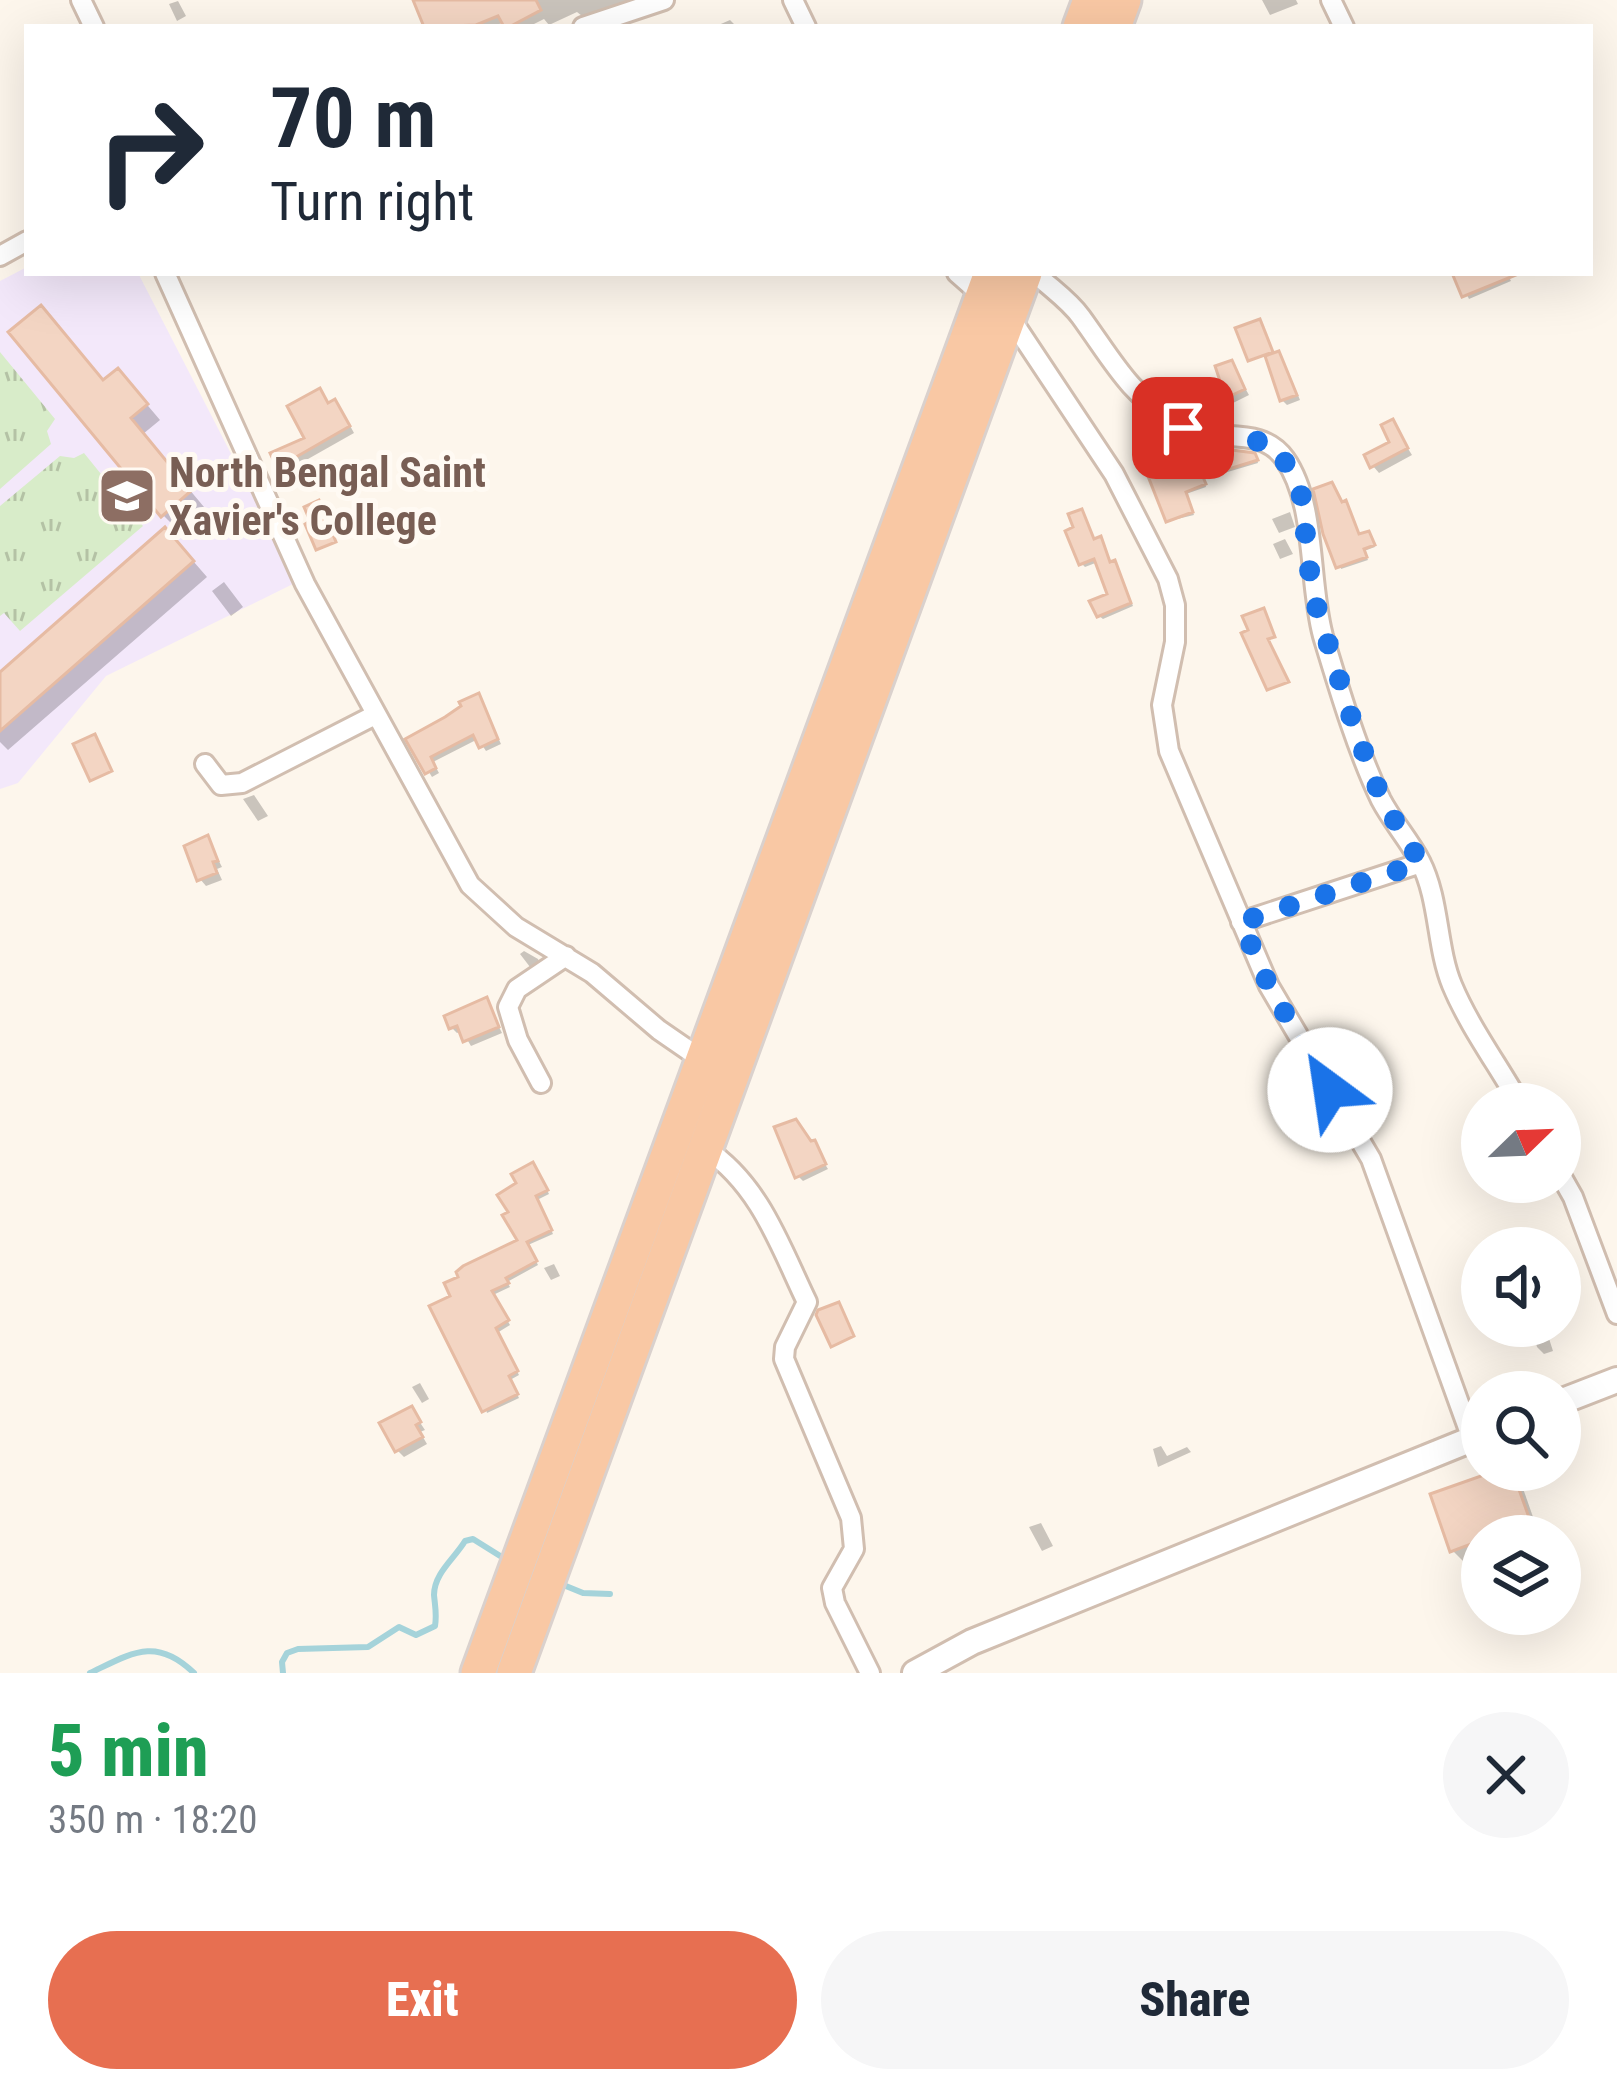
<!DOCTYPE html>
<meta charset="utf-8">
<style>
body{margin:0;font-family:"Roboto Condensed",sans-serif;background:#f6f6f7;color:#1f2937;height:100vh;display:flex;flex-direction:column;font-size:45px;white-space:nowrap}
*{box-sizing:border-box;margin:0}
p{font-size:39px;color:#747a83}
.icon{flex:none;width:66px;height:66px;fill:none;stroke:currentColor;stroke-width:2;stroke-linecap:round;stroke-linejoin:round}
.map{position:relative;height:1673px;overflow:hidden}
.sheet{display:flex;flex-direction:column;background:#fff;flex:1}
.sheet>*{flex:none}
.banner{position:absolute;left:24px;top:24px;width:1569px;height:252px;border-radius:0px;box-shadow:0 12px 48px #0002;background:#fff;color:#1f2937;overflow:hidden}
.needle{width:78px;rotate:67deg}
.controls{position:absolute;left:1461px;top:1083px;display:grid;gap:24px}
.controls a{display:grid;place-items:center;width:120px;height:120px;border-radius:50%;background:#fff;box-shadow:0 12px 48px #0002;font-size:60px}
.pin{position:absolute;display:grid;place-items:center;width:102px;height:102px;color:#fff;margin:-51px;border-radius:24px;box-shadow:0 6px 18px #0006}
.me{position:absolute;width:132px;margin:-66px;rotate:329deg;stroke-linejoin:round;filter:drop-shadow(0 0 9px #0008)}
.turn{display:flex;align-items:center;gap:42px;height:252px;padding:0 48px;font-size:54px}
.turn .icon{width:156px;height:156px;stroke-width:2.5}
.turn b{display:block;font-size:84px;line-height:102px}
.round{display:grid;place-items:center;flex:none;width:126px;height:126px;border-radius:63px;background:#f6f6f7}
.headline{display:flex;align-items:center;justify-content:space-between;height:204px;padding:0 48px}
h1{font-size:72px;font-weight:800;line-height:90px;color:#1e9e55}
.button{display:flex;gap:24px;margin-top:auto;padding:24px 48px}
.button a{flex:1;height:138px;border-radius:72px;background:#e76f51;color:#fff;font-size:48px;font-weight:800;line-height:138px;text-align:center}
.button a+a{background:#f6f6f7;color:#1f2937}
.map>svg:first-child{display:block}
</style>
<div class="map">
<svg width="1617" height="1673" viewBox="0 0 1617 1673">
<defs>
<pattern id="grass-tufts" width="24" height="20" patternUnits="userSpaceOnUse" patternTransform="scale(3)"><rect width="24" height="20" fill="#d8ecc9"/><path d="M3 7l-1-3M5 7V3M7 7l1-3M15 17l-1-3M17 17v-4M19 17l1-3" fill="none" stroke="#b4c2a5"/></pattern>
</defs>
<rect width="100%" height="100%" fill="#fdf6ec"/>
<path fill="#f3e8fa" d="M27 267V273H138L297 582 106 676 18 783 0 789V281Z"/>
<path fill="url(#grass-tufts)" d="M0 352 55 419 47 431 51 444 0 489Z
M84 453 143 526 20 631 4 613 0 616V506L60 456 74 458Z"/>
<path fill="#0003" d="M428 0H647L587 20 577 12 549 25 544 19 528 27H507L505 22 491 27H428L418 4Z
M1262 0H1296L1298 4 1270 15Z
M178 1 186 16 177 21 169 4Z
M730 20 737 27H714Z
M1456 273H1507L1511 281 1469 299Z
M1261 325 1273 356 1278 354 1283 359 1300 400 1287 405 1282 400 1268 356 1250 359Z
M1231 363 1249 395 1231 404 1225 398 1224 382Z
M104 383 132 387 160 420 143 434 204 507 177 529 163 515Z
M320 392 330 406 335 403 341 409 354 433 285 472 279 467 308 439Z
M1392 423 1412 455 1379 473 1373 466 1393 443Z
M1257 459 1258 463 1204 479 1206 487 1186 494 1194 515 1169 521 1182 468Z
M1331 485 1360 538 1371 537 1375 547 1364 551 1368 560 1341 569Z
M1081 512 1095 542 1104 544 1112 564 1118 567 1133 606 1103 619 1099 616 1111 596 1098 562 1085 567 1081 563 1077 529Z
M1290 512 1295 527 1279 533 1272 519Z
M1285 539 1293 554 1280 559 1273 544Z
M180 546 207 577 8 750 0 742V676Z
M224 582 243 607 231 616 212 591Z
M479 697 501 744 486 751 478 739 433 762 439 773 432 777 409 740Z
M254 795 268 816 258 821 243 799Z
M207 838 222 867 217 869 222 880 206 886 200 879Z
M524 951 538 959 539 961 530 967 520 954Z
M486 1001 502 1033 471 1046 462 1031 457 1033 452 1028Z
M804 1131 828 1169 803 1181 798 1176Z
M536 1168 549 1194 537 1200 553 1234 528 1245 538 1265 507 1282 510 1287 493 1295 510 1325 497 1333 519 1375 510 1380 519 1398 487 1413 454 1297 521 1241Z
M554 1264 560 1276 551 1280 544 1268Z
M1531 1326H1545L1553 1351 1544 1354 1537 1347Z
M420 1383 429 1399 422 1403 412 1387Z
M411 1409 425 1430 420 1432 427 1444 404 1457 397 1450Z
M1161 1446 1167 1456 1187 1447 1191 1452 1158 1467 1153 1449Z
M1506 1470 1520 1480 1539 1534 1482 1536V1554L1463 1561 1452 1550Z
M1041 1523 1053 1546 1042 1551 1029 1527Z"/>
<g fill="none" stroke-linecap="round" stroke-linejoin="round">
<path stroke="#a5d3da" stroke-width="6" d="M561 1584 583 1593 610 1594
M90 1673C132 1653 156 1636 194 1673
M283 1673 282 1662 287 1653 298 1649 368 1647 399 1627 416 1635 435 1626C437 1614 435 1606 434 1595 434 1573 455 1558 465 1541L473 1539 505 1559"/>
</g>
<path fill="#f3d5c3" stroke="#e6bba3" stroke-width="3" d="M413 0H536L541 10 509 27H504L498 16 476 25 424 27Z
M1452 273H1516V275L1462 297Z
M41 305 103 380 118 368 148 404 131 418 191 491 161 517 8 332Z
M1260 319 1273 352 1248 361 1235 328Z
M1279 351 1297 395 1280 401 1265 356Z
M1232 360 1245 389 1222 400 1214 384 1220 381 1215 366Z
M320 388 328 403 335 399 350 426 277 468 270 453 304 438 287 406Z
M1393 419 1408 448 1370 468 1364 455 1389 442 1381 425Z
M1172 438 1182 465 1224 449 1255 453 1258 460 1203 477 1206 484 1186 492 1193 512 1166 522 1144 466 1159 460 1154 445Z
M1332 482 1342 502 1346 500 1359 534 1369 531 1375 545 1364 549 1367 557 1336 568 1323 534 1313 489Z
M319 500 336 542 316 550 305 524 310 521 304 507Z
M1082 509 1094 539 1101 536 1110 562 1115 560 1131 603 1097 617 1089 601 1107 594 1094 559 1079 565 1065 531 1073 527 1068 514Z
M165 527 194 561 0 731V672Z
M1264 608 1275 637 1268 639 1289 682 1267 690 1241 633 1248 630 1242 616Z
M479 693 498 739 479 748 473 735 431 757 436 768 425 774 405 739 445 717 461 706 459 702Z
M95 734 112 771 90 781 73 744Z
M208 835 218 861 213 862 217 873 197 881 184 846Z
M487 997 499 1027 463 1042 457 1026 449 1029 444 1016Z
M796 1119 811 1141 815 1140 826 1164 795 1178 774 1127Z
M533 1162 548 1190 536 1196 552 1230 527 1242 537 1261 506 1278 509 1283 492 1291 509 1320 496 1328 518 1371 509 1376 518 1394 482 1412 429 1306 450 1296 444 1283 458 1277 456 1272 463 1266 517 1240 502 1215 508 1212 497 1195 516 1183 511 1174Z
M839 1302 854 1336 831 1347 816 1315 818 1310Z
M412 1406 421 1422 416 1425 423 1437 395 1452 379 1423Z
M1498 1470H1512L1531 1523 1495 1536H1482V1540L1450 1552 1430 1494Z"/>
<g fill="none" stroke-linecap="round" stroke-linejoin="round">
<defs>
<path id="minor" d="M81 0 94 27
M793 0 806 27
M1331 0 1344 27
M583 27 664 0
M0 256 27 241
M165 273 305 584 470 885 516 927 592 973 659 1030 704 1061
M957 273 982 295
M1035 273C1050 288 1068 299 1081 317 1115 364 1127 391 1177 424 1212 447 1259 422 1285 459 1317 505 1308 581 1323 636 1339 689 1357 750 1381 800 1392 821 1409 840 1420 861 1440 900 1436 946 1452 985 1469 1026 1498 1065 1520 1104
M1009 316 1114 474 1168 579 1175 605V642L1162 705 1169 751 1269 986 1371 1159 1472 1439
M205 764 221 785 242 783 375 715
M1241 922 1421 863
M541 1083 518 1040 508 1007 517 989 566 956
M706 1149C760 1185 780 1246 807 1302L785 1347 784 1359 851 1518 854 1549 832 1588 835 1603 870 1673
M1560 1174 1573 1197 1617 1314"/>
<path id="tertiary" d="M1560 1402 1617 1380
M915 1673 972 1642 1482 1435"/>
<path id="trunk" d="M1080 27 1090 0
M1114 27 1124 0
M478 1673 991 273
M514 1673 1025 273"/>
</defs>
<use href="#minor" stroke="#d1beb0" stroke-width="24"/>
<use href="#tertiary" stroke="#d1beb0" stroke-width="30"/>
<use href="#trunk" stroke="#dad1cd" stroke-width="39"/>
<use href="#minor" stroke="#fff" stroke-width="18"/>
<use href="#tertiary" stroke="#fff" stroke-width="24"/>
<use href="#trunk" stroke="#f9c8a4" stroke-width="33"/>
</g>
<g fill="none" stroke-linecap="round" stroke-linejoin="round">
<path stroke="#1a73e8" stroke-width="21" stroke-dasharray="0 37.8" d="M1183 428 1273 444 1300 485 1312 592 1354 726 1382 800 1421 863 1241 922 1269 986 1330 1090"/>
</g>
<defs>
<symbol id="university-square" viewBox="-11 -11 22 22"><rect x="-9" y="-9" width="18" height="18" rx="4" fill="#8d6e63" stroke="#fffaf3"/><path d="M0-5L7-2L0 1L-7-2ZM-4 1L0 2.5L4 1V4Q0 6-4 4Z" fill="#fff"/></symbol>
</defs>
<g fill-rule="evenodd">
<use href="#university-square" x="94" y="463" width="66" height="66"/>
</g>
<g text-anchor="middle" dominant-baseline="central" stroke-width="10" stroke-linejoin="round" paint-order="stroke">
<g font-size="42" font-weight="bold" fill="#785e54" stroke="#fffaf3" text-anchor="start">
<text x="169" y="472">North Bengal Saint<tspan x="169" dy="48">Xavier's College</tspan></text>
</g>
</g>
</svg>
<div class="controls">
<a><svg class="needle" viewBox="-14 -14 28 28"><path d="M0-13l5 13h-10z" fill="#e53935"/><path d="M0 13l5-13h-10z" fill="#747a83"/></svg></a>
<a><svg class="icon" aria-label="sound" viewBox="0 0 24 24"><path d="M4 9h4l5-4v14l-5-4H4zM17 9q2 3 0 6"/></svg></a>
<a><svg class="icon" aria-label="search" viewBox="0 0 24 24"><circle cx="10" cy="10" r="6"/><path d="M15 15l6 6"/></svg></a>
<a><svg class="icon" aria-label="layers" viewBox="0 0 24 24"><path d="M12 4l9 5-9 5-9-5zM3 14l9 5 9-5"/></svg></a>
</div>
<div class="pin" style="left:1183px;top:428px;background:#d93025"><svg class="icon" aria-label="arrive" viewBox="0 0 24 24"><path d="M6 21V4h12l-3 4 3 4H6"/></svg></div>
<svg class="me" style="left:1330px;top:1090px" viewBox="-20 -20 40 40"><circle r="19" fill="#fff"/><path d="M0-13L10 11 0 6-10 11z" fill="#1a73e8"/></svg>
<div class="banner">
<div class="turn"><svg class="icon" aria-label="right" viewBox="0 0 24 24"><path d="M7 20v-9h11M14 6l5 5-5 5"/></svg><div><b>70 m</b>Turn right</div></div>
</div>
</div>
<section class="sheet">
<div class="headline"><div><h1>5 min</h1><p>350 m · 18:20</p></div><a class="round"><svg class="icon" aria-label="close" viewBox="0 0 24 24"><path d="M6 6l12 12M18 6L6 18"/></svg></a></div>
<div class="button"><a>Exit</a><a>Share</a></div>
</section>
